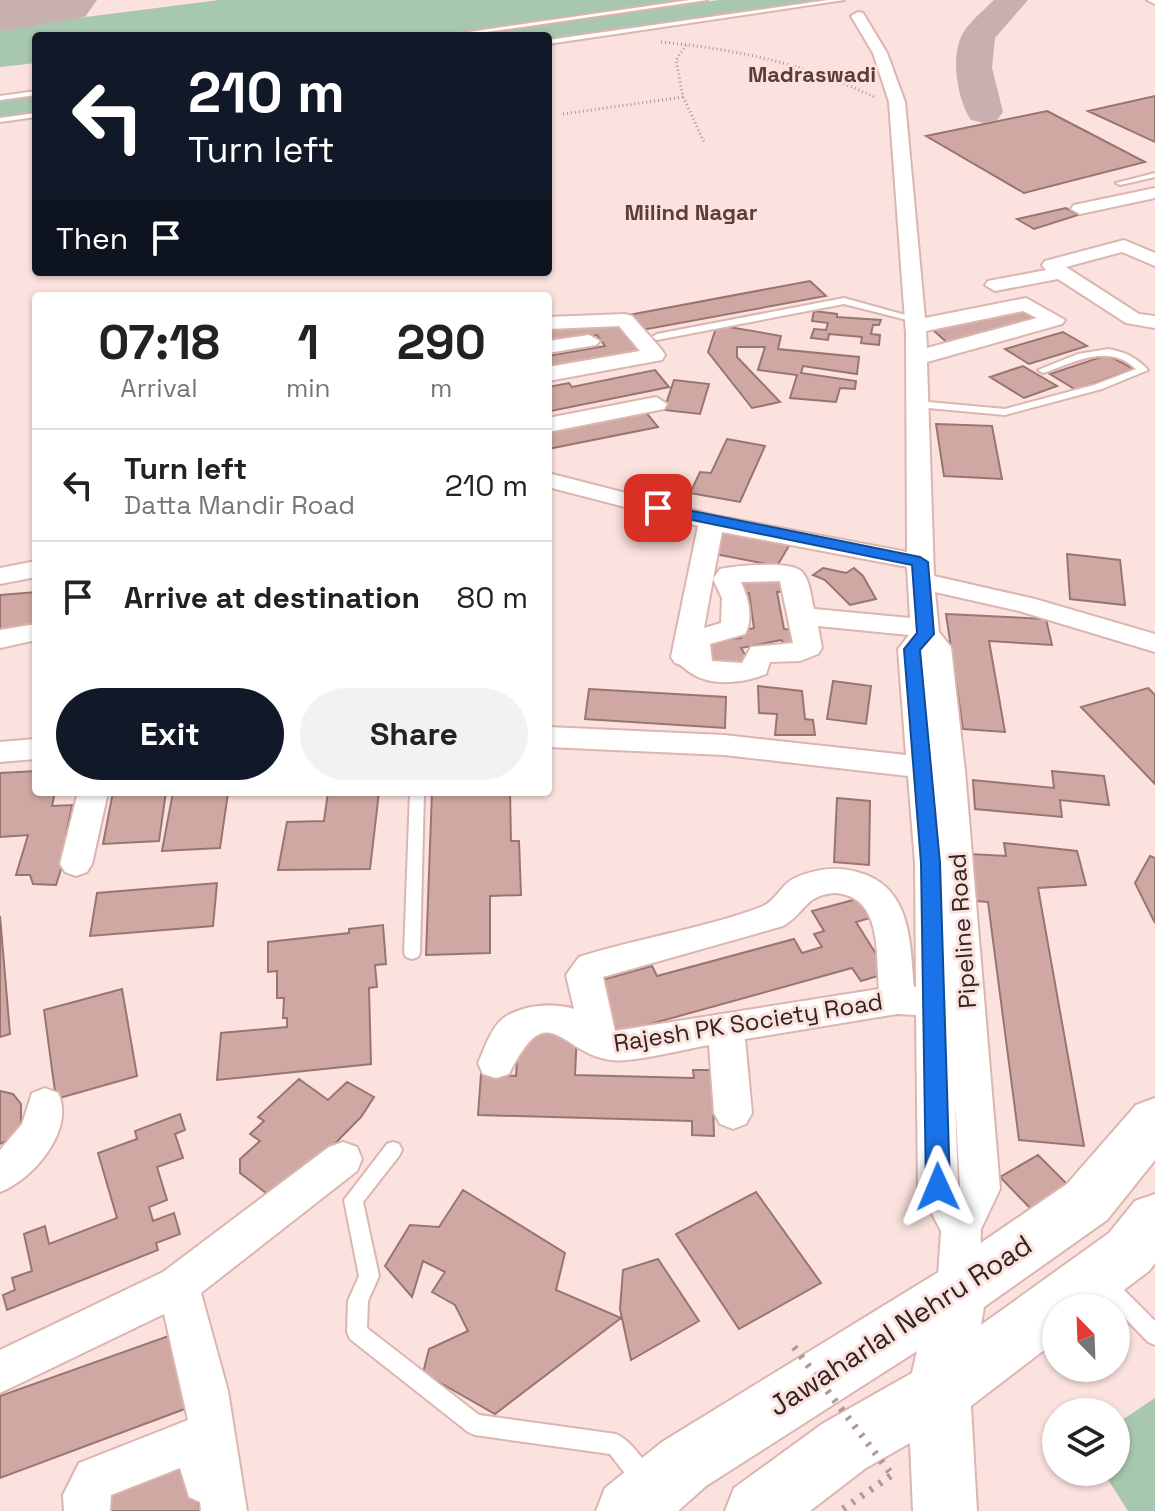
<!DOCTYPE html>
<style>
body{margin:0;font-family:"Space Grotesk",sans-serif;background:#f2f2f2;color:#222;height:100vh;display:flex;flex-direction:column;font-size:30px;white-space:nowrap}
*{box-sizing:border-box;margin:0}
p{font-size:26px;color:#767676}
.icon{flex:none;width:44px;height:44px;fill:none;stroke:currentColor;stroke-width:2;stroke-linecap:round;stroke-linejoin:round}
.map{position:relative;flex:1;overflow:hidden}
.panel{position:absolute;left:32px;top:292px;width:520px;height:504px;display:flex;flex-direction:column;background:#fff;border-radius:8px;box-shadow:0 2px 6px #0004}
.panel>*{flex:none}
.top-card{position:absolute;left:32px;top:32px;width:520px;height:244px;border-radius:8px;box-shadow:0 2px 6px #0004;background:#111827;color:#fff;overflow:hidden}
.needle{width:52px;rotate:337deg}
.buttons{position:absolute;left:1042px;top:1294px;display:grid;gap:16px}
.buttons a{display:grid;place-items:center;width:88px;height:88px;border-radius:50%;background:#fff;box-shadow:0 2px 6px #0004;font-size:40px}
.pin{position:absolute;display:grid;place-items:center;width:68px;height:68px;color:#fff;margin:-34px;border-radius:16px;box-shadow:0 4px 12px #0006}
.me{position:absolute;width:88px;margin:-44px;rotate:359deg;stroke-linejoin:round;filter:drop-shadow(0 0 6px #0008)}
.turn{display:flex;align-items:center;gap:28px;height:168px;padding:0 24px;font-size:36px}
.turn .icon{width:104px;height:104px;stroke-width:2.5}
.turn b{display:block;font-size:56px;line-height:68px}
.then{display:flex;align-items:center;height:76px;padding:0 24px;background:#0003;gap:16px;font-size:30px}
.eta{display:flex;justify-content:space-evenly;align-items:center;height:136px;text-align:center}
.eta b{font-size:48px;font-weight:600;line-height:56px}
.primary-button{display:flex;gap:16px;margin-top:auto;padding:16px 24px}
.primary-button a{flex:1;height:92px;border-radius:48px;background:#111827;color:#fff;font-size:32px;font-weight:600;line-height:92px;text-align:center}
.primary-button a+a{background:#f2f2f2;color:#222}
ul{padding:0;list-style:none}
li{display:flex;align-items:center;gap:24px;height:112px;padding:0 24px;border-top:2px solid #e0e0e0}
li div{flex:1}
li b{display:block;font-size:30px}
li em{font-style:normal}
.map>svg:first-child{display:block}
</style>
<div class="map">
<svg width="1155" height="1511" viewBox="0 0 1155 1511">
<rect width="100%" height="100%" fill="#fbe2de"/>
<path fill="#a8c7af" d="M219 0H686L428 36H36V63L0 67V28Z
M719 0H824L548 39V36H459Z
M36 95V112L0 117V100Z
M1155 1398V1511H1128L1103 1472H1116V1424Z"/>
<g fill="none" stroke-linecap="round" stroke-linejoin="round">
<path fill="#c7b0ad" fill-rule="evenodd" d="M994 0H1028L995 38 992 68 1003 112 997 120 984 123 971 120C957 100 950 55 963 33 970 21 984 10 994 0Z"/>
<path fill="#c7b0ad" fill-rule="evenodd" d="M0 0H97L85 17 0 31Z"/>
</g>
<path fill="#d0a8a3" stroke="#9a7570" stroke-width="2" d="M1155 96V142L1088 111 1133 101Z
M1047 111 1145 162 1024 193 926 136Z
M1066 208 1078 215 1034 229 1017 219Z
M810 281 826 296 642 330 629 315Z
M1028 306 1052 321 952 347 933 330Z
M814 311 837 314V317L881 320 879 325H873L871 334 880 335 879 345 861 343 862 337 829 334 828 340 811 338 814 329 826 330 828 323 812 321Z
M619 320 649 355 548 371V356L605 346 597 335 548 343V326Z
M717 325 781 336 778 349 859 357 857 374 803 366 801 373 856 381 855 389 840 388 836 402 790 398 797 375 758 370 765 347H737V357L780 402 752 408 708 352Z
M1063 332 1087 346 1029 364 1005 349Z
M1107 355 1134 369 1076 390 1050 374Z
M1023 366 1057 386 1024 398 990 377Z
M655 370 669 387 551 411 548 406V387L569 383 572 387Z
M674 380 709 384 700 414 664 410Z
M644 410 658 427 548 449V429Z
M936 424 992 426 1002 479 944 476Z
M727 439 765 446 740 502 690 493 700 472 711 473Z
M721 526 793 539 777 566 715 554Z
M1067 554 1120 560 1125 605 1070 599Z
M823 568 846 573 854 568 863 576 876 599 850 605 825 580 813 575Z
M774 575 791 591 777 592 784 629 798 630 793 650 781 640 741 648 749 661V668L705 666 698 641 728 634 730 639 741 638V631L754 628 749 593 737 594 730 578 771 582Z
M36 592V629L0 635V595Z
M946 614 1046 619 1052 645 989 641 1005 732 963 729Z
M833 681 871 686 866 724 827 719Z
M758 686 802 691 805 719 813 720 815 735H775L777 714 759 713Z
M1148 688 1155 695V784L1081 707Z
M589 689 726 697 725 728 585 719Z
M36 771V792H55L52 806 72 805 66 835H72L56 885 33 884 30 875H16L28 835 0 837V773Z
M1052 771 1104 776 1109 805 1060 800 1062 817 975 809 973 780 1054 788Z
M113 792H166L159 841 103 844Z
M173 792H251L228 793 220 848 162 851Z
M328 792H379L370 869 278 870 287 822 324 821Z
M432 792H510L511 841H519L521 895 490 896V953L426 955Z
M837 798 870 801 869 865 834 862Z
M1004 843 1077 851 1086 885 1038 888 1084 1146 1019 1140 988 902 976 901 971 854 1006 856Z
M1150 856 1155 858V923L1135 883Z
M217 883 213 926 90 936 97 893Z
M857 899 870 918 856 922 888 973 861 981 852 968 618 1033 595 982 652 966 657 976 794 939 802 953 822 947 814 934 824 931 812 911Z
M0 916 10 1034 0 1037Z
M383 925 386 964 375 965 377 987 369 988 371 1064 217 1080 221 1033 287 1027V1018H283L284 998H277V971L268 972V942L349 933V929Z
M122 989 137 1076 56 1099 44 1010Z
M519 1032 577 1034 575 1075 694 1078 693 1070H712L714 1136 692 1135V1121L478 1115 481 1074 516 1076Z
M299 1079 328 1100 347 1082 374 1097 361 1117 301 1178 275 1200 240 1173V1159L260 1141 250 1134 264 1121 258 1117Z
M0 1091 13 1094 21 1104V1126L10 1139 0 1144Z
M180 1114 185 1130 175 1134 183 1158 157 1167 167 1200 149 1207 153 1221 174 1213 180 1234 156 1243 158 1250 7 1310 3 1295 15 1290 12 1278 32 1271 24 1234 45 1226 49 1244 117 1218 98 1153 137 1139 135 1131Z
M1038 1155 1069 1186 1032 1210 1000 1177Z
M463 1190 565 1253 556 1290 621 1318 495 1414 423 1373 429 1349 468 1331 455 1305 432 1292 445 1272 423 1261 412 1297 385 1266 410 1225 439 1227Z
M756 1192 821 1283 739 1329 676 1234Z
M658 1259 699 1321 631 1360 620 1309 623 1270Z
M174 1334 190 1407 0 1478V1396Z
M188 1452 200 1511H99L95 1487Z"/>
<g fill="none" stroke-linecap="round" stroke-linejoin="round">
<defs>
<path id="lane" d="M690 0H707L459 36H441Z
M828 0H844L548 44V40Z
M1147 0H1155V4Z
M36 91V95L0 100V96Z
M36 113V117L0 122V118Z
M1155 173V177L1120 185 1116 183Z
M844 298 920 319 915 322 844 304 657 340 652 337 657 334Z
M1108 349C1125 352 1136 357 1148 370L1102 389 1005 415 917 407 912 404 917 401 1005 409 1094 385 1136 369C1108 342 1074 363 1043 373L1038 370 1078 354Z
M410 792H424L420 953 418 957 412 959 406 957 404 953Z
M393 1142 399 1144 402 1150 399 1156 363 1202 379 1276 368 1301 367 1328 479 1415 616 1434C631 1440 649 1466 656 1481L653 1489 645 1492 637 1489 610 1454 475 1435 468 1432 350 1339 347 1332 348 1301 359 1276 344 1200 387 1144Z
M1105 1275 1112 1278 1155 1321V1345L1148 1342 1098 1290 1095 1284 1098 1278Z"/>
<path id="street" d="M858 12 863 13 887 53 905 102 925 318 1026 298 1065 320 1062 324 927 362 934 576 1035 599 1155 634V652L1019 611 935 592 939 632 951 647 965 771 1000 1189 981 1229 979 1292 973 1306 958 1312 943 1306 937 1292 941 1231 918 1187 916 1015 897 1014 745 1039 752 1113 746 1124 733 1129 720 1124 714 1113 709 1045C685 1049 632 1063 611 1060 559 1053 549 994 509 1074L496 1078 483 1074 478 1063C484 1050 489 1033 499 1022 516 1005 553 1002 574 1009L566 975 579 957C638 938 702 929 761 907 777 901 781 883 797 877 817 869 837 866 857 872 911 886 910 940 914 987H916L915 863 908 776 724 755 548 747V727L724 735 906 755 898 649 909 635 818 626 822 648 818 654 800 661 770 662 766 674C744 683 712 687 691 673 684 669 683 665 675 663L671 657 698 526 548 487V473L712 515 907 552 906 334 889 102 873 53 851 16ZM1023 311 1037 318 927 348 926 331ZM722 532 907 567 910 618 814 609C811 598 810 580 802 572 791 560 735 566 720 569L713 579ZM713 579 722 598 721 623 704 628ZM780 581 793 643 751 647 742 663 712 661 710 644 745 634C754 619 748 597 741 582ZM835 893C882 896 876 952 879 989L615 1031 603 977 783 926C806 913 804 895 835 893ZM955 1098 960 1188V1189L958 1185Z
M1155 188V198L1080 214 1071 209 1074 205Z
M1124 240 1155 253V266L1122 252 1066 267 1139 314 1155 316V328L1126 323 1058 279 995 291 985 285 988 281 1046 270 1042 265 1045 261Z
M625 314 632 316 662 350 665 355 662 360 548 381V367L640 351 619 326 548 329V317Z
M589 335 600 341 596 345 548 353V341Z
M656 397 667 404 664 409 548 432V418Z
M36 561V577L0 584V568Z
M36 624V640L0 648V630Z
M36 739V759L0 762V742Z
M78 792H108L92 864 87 872 76 876 65 872 60 864Z
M45 1088 58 1093C76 1129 33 1180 0 1192V1150L22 1124 32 1093Z
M343 1142 357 1147 362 1159 357 1171 201 1293 228 1391 247 1511H201L200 1502 189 1497 180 1468 111 1495 110 1511H64L63 1495 79 1463 188 1420 164 1314 0 1393V1350L163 1272 329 1147Z"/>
<path id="secondary" d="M1155 1098V1160L1107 1220 984 1307 981 1325 1109 1233 1135 1201 1155 1194V1263L1149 1271 1100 1308H1056V1341L971 1406 977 1511H913L910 1443 866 1468 810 1511H725L734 1488 822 1424 912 1373 917 1351 706 1486 678 1511H596L605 1488 662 1442 937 1273 1067 1184 1136 1105Z"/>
</defs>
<use href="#lane" stroke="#dcb5af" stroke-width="4"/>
<use href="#street" stroke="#dcb5af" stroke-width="4"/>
<use href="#secondary" stroke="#dcb5af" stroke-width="4"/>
<path stroke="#af9a96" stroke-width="3" stroke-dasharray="1 3" stroke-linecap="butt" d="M661 42C736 49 806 64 874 97
M683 97 704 142
M563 114 683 97 676 60 687 44"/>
<path stroke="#af9a96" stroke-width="7" stroke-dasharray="3 8" stroke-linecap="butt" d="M843 1509 892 1475"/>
<use href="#lane" fill="#fff" fill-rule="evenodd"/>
<use href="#street" fill="#fff" fill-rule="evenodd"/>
<use href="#secondary" fill="#fff" fill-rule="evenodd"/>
<path stroke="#af9a96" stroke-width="7" stroke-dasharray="3 8" stroke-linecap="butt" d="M794 1347 892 1475"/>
</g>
<path fill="#1a73e8" stroke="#114b97" stroke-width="2" d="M658 504 920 557 928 562 934 634 920 650 940 863 950 1187 946 1195 938 1198 929 1195 926 1187 921 863 904 649 917 633 912 565 653 512V505Z"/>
<g text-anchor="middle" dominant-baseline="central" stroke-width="6" stroke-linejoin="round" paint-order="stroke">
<g font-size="22" font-weight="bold" fill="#5d3d38" stroke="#fbe2de">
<text x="812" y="74">Madraswadi</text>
<text x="691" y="212">Milind Nagar</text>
</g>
<g font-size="24" fill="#332421" stroke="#fbe2de">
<text transform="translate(962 931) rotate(-94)">Pipeline Road</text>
<text transform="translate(748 1022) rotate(-9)">Rajesh PK Society Road</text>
</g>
<g font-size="28" fill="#332421" stroke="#fbe2de">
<text transform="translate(900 1325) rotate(-33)">Jawaharlal Nehru Road</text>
</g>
</g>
</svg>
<div class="buttons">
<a><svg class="needle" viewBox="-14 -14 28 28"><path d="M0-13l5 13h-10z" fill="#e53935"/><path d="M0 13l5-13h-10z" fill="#767676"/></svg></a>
<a><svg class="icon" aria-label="layers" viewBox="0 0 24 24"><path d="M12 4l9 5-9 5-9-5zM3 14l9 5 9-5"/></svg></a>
</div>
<div class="pin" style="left:658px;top:508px;background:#d93025"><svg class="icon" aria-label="arrive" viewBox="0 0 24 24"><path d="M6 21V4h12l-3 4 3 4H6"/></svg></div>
<svg class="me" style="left:938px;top:1187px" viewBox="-20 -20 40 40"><path d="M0-17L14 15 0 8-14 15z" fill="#1a73e8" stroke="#fff" stroke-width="4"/></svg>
<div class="top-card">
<div class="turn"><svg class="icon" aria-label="left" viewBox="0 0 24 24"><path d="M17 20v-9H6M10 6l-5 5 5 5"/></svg><div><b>210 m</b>Turn left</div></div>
<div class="then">Then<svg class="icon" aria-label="arrive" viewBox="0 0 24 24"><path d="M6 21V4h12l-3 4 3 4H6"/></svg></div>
</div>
<section class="panel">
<div class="eta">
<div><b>07:18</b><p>Arrival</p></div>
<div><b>1</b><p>min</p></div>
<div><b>290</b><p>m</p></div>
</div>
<ul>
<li><svg class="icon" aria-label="left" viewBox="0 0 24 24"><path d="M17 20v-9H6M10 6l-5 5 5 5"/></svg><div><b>Turn left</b><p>Datta Mandir Road</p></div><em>210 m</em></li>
<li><svg class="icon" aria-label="arrive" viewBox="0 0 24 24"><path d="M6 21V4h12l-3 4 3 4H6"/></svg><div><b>Arrive at destination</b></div><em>80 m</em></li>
</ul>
<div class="primary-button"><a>Exit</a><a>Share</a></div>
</section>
</div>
